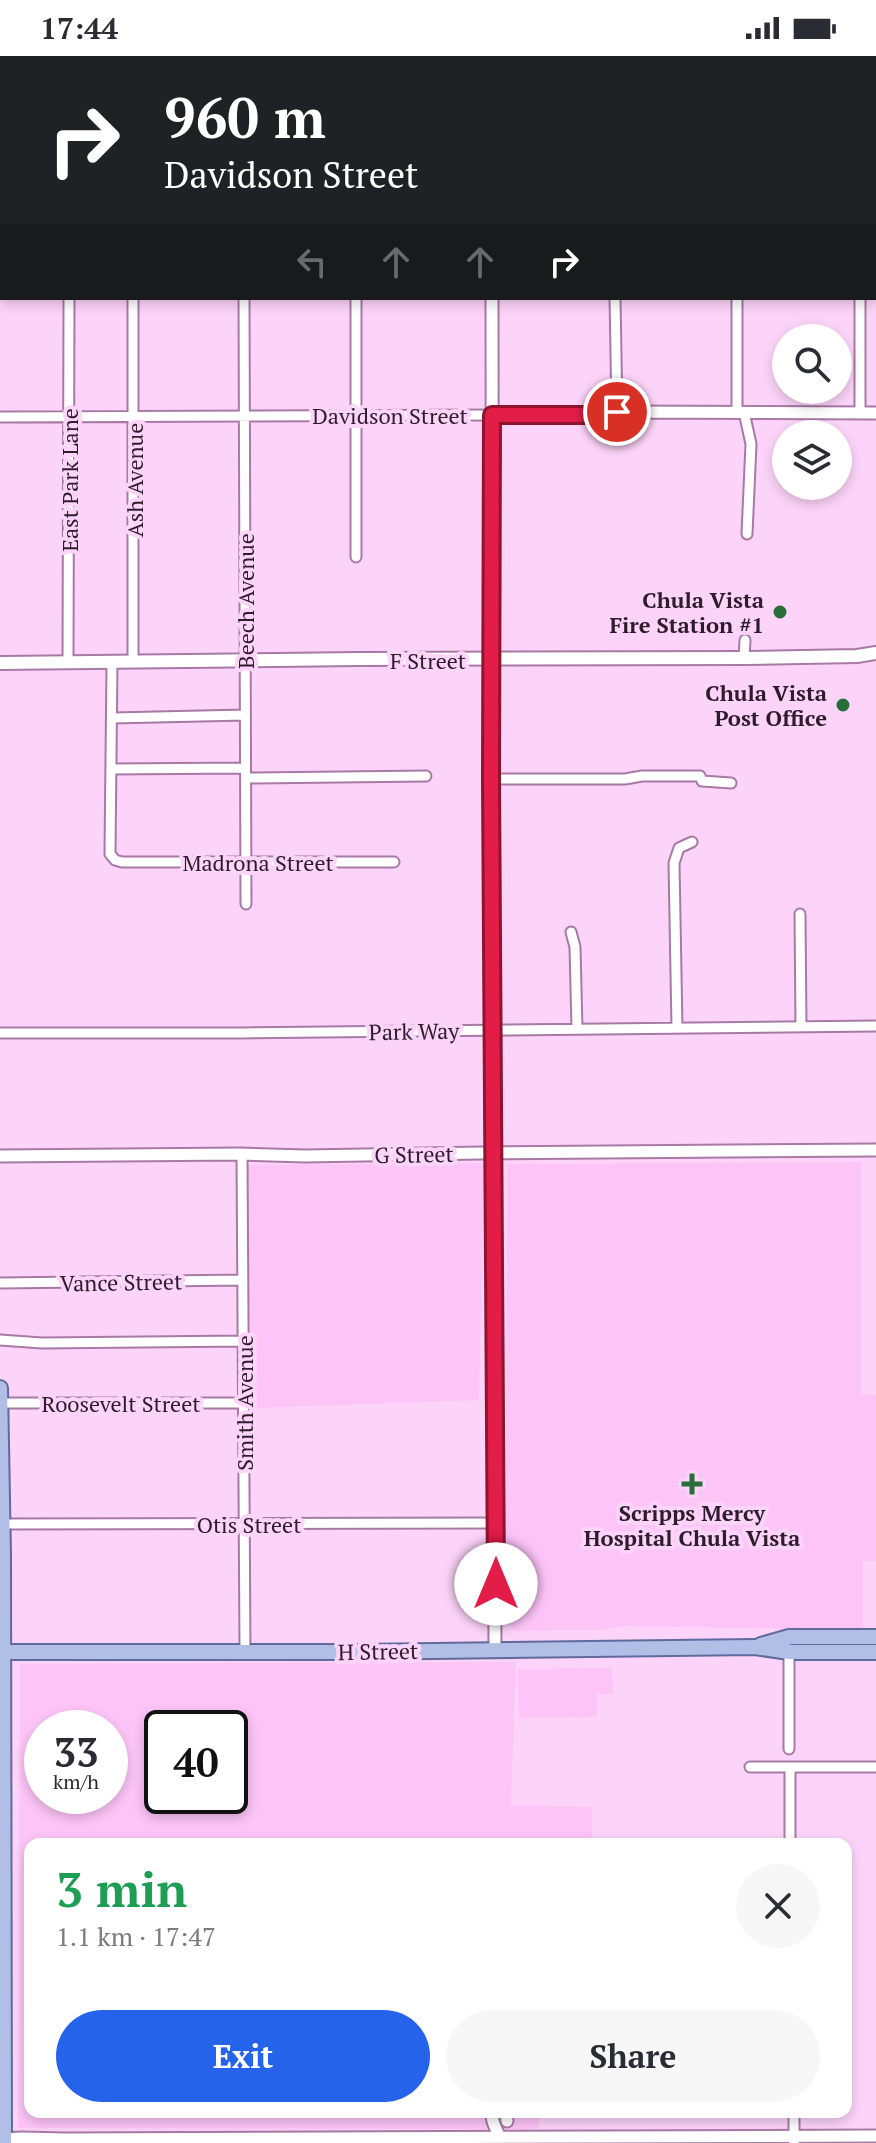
<!DOCTYPE html>
<meta charset="utf-8">
<style>
body{margin:0;font-family:"PT Serif",serif;background:#f7f7f7;color:#2b2b33;height:100vh;display:flex;flex-direction:column;font-size:30px;white-space:nowrap}
*{box-sizing:border-box;margin:0}
p{font-size:26px;color:#7c7c81}
.icon{flex:none;width:44px;height:44px;fill:none;stroke:currentColor;stroke-width:2;stroke-linecap:round;stroke-linejoin:round}
.map{position:relative;flex:1;overflow:hidden}
.drawer{position:absolute;left:24px;top:1782px;width:828px;height:280px;display:flex;flex-direction:column;background:#fff;border-radius:16px;box-shadow:0 4px 12px #0003}
.drawer>*{flex:none}
.hud{position:absolute;left:0px;top:0px;width:876px;height:244px;box-shadow:0 4px 12px #0003;background:#202124;color:#fff;overflow:hidden}
.tools{position:absolute;left:772px;top:268px;display:grid;gap:16px}
.tools a{display:grid;place-items:center;width:80px;height:80px;border-radius:50%;background:#fff;box-shadow:0 4px 12px #0003;font-size:40px}
.speed{position:absolute;left:24px;top:1654px;display:flex;gap:16px;font-size:40px;font-weight:700;text-align:center}
.speed>*{display:grid;place-content:center;width:104px;height:104px;border-radius:50%;background:#fff;box-shadow:0 4px 12px #0003;line-height:1}
.speed small{font-size:20px;font-weight:400}
.speed .limit{border:4px solid #111;border-radius:12px;background:#fff;color:#111}
.pin{position:absolute;display:grid;place-items:center;width:68px;height:68px;color:#fff;margin:-34px;border:4px solid #fff;border-radius:50%;box-shadow:0 2px 8px #0007}
.me{position:absolute;width:88px;margin:-44px;rotate:0deg;stroke-linejoin:round;filter:drop-shadow(0 0 6px #0008)}
.turn{display:flex;align-items:center;gap:28px;height:168px;padding:0 32px;font-size:36px}
.turn .icon{width:104px;height:104px;stroke-width:2.5}
.turn b{display:block;font-size:56px;line-height:68px}
.lanes{display:flex;align-items:center;height:76px;padding:0 32px;background:#0003;justify-content:center;gap:40px;direction:ltr}
.lanes .off{opacity:.35}
.round{display:grid;place-items:center;flex:none;width:84px;height:84px;border-radius:42px;background:#f7f7f7}
.headline{display:flex;align-items:center;justify-content:space-between;height:136px;padding:0 32px}
h1{font-size:48px;font-weight:800;line-height:60px;color:#1e9e55}
.action{display:flex;gap:16px;margin-top:auto;padding:16px 32px}
.action a{flex:1;height:92px;border-radius:48px;background:#2563eb;color:#fff;font-size:32px;font-weight:800;line-height:92px;text-align:center}
.action a+a{background:#f7f7f7;color:#2b2b33}
.status{display:flex;justify-content:space-between;align-items:center;height:56px;padding:0 40px;background:#fff;direction:ltr}
.status svg{height:22px;fill:currentColor}
.map>svg:first-child{display:block}
</style>
<div class="status"><b>17:44</b><svg viewBox="0 0 49 12"><path d="M0 12V9h3v3zM5 12V6h3v6zM10 12V3h3v9zM15 12V0h3v12zM26 1h20v11H26zM47 4h2v5h-2z"/></svg></div>
<div class="map">
<svg width="876" height="2087" viewBox="0 0 876 2087">
<rect width="100%" height="100%" fill="#fdd4f9"/>
<path fill="#fdc4f8" fill-rule="evenodd" d="M861 1106V1338L876 1339V1505H863V1574L625 1570 603 1574 517 1575 506 1566 507 1108Z
M484 1107 479 1344 251 1352 247 1109Z
M516 1606 511 1749 592 1751V1788H30V2056H539V2073L18 2072 20 1608ZM42 1672H110V1740H42ZM162 1672H230V1740H162Z
M612 1612 613 1638H597V1661L519 1662 518 1613Z"/>
<g fill="none" stroke-linecap="round" stroke-linejoin="round">
<defs>
<path id="minor" d="M859 0V2
M654 2V0
M133 242V606
M244 242 246 848
M356 242V501
M615 242 617 356
M860 242V356
M737 356V242
M744 356 751 388 747 478
M0 361 492 359
M744 602 745 584
M68 607 69 242
M112 607 110 798 115 804 122 806H394
M112 662 245 659
M112 713 245 712
M246 722 426 720
M491 723H625L642 720H700L702 725 731 727
M800 858 801 971
M571 876 575 891 577 973
M677 972 674 807 679 792 692 786
M0 977H241L876 970
M242 1098 245 1595
M0 1227 243 1224
M0 1284 42 1287 244 1285
M0 1347H243
M2 1468 496 1467
M789 1693V1593
M750 1711H876
M790 1711V1788
M794 2087V2056"/>
<path id="tertiary" d="M490 0V2
M492 242 493 1097
M492 359H601L617 356 876 357
M0 1100 239 1098 305 1100 481 1097 876 1094
M493 1109 495 1593
M492 2056C491 2069 499 2074 500 2085
M506 2056 507 2065
M0 2083 22 2082 64 2083 876 2080"/>
<path id="secondary" d="M0 607 359 603 744 602 857 600 876 597"/>
<path id="primary" d="M874 104 876 103
M0 113H2
M874 114H876
M0 1332 3 1498 4 2087
M761 1589 789 1581H876
M0 1596H358L755 1591 789 1596H876"/>
</defs>
<use href="#minor" stroke="#a879a5" stroke-width="13"/>
<use href="#tertiary" stroke="#a879a5" stroke-width="15"/>
<use href="#secondary" stroke="#a879a5" stroke-width="16"/>
<use href="#primary" stroke="#616a9c" stroke-width="18"/>
<use href="#minor" stroke="#fff" stroke-width="9"/>
<use href="#tertiary" stroke="#fff" stroke-width="11"/>
<use href="#secondary" stroke="#fff" stroke-width="12"/>
<use href="#primary" stroke="#b1bfe7" stroke-width="14"/>
</g>
<g fill="none" stroke-linecap="round" stroke-linejoin="round">
<defs>
<path id="route" d="M496 1528 491 723 492 359H601L617 356"/>
</defs>
<use href="#route" stroke="#92132f" stroke-width="20"/>
<use href="#route" stroke="#e11d48" stroke-width="14"/>
</g>
<g fill="#286e3a" stroke="#fdd4f9" stroke-width="3">
<circle cx="780" cy="556" r="8"/>
<circle cx="843" cy="649" r="8"/>
<path d="M688 1416h8v8h8v8h-8v8h-8v-8h-8v-8h8z"/>
</g>
<g text-anchor="middle" dominant-baseline="central" stroke-width="8" stroke-linejoin="round" paint-order="stroke">
<g font-size="22" fill="#2e1c2d" stroke="#fdd4f9">
<text x="390" y="359">Davidson Street</text>
<text transform="translate(69 424) rotate(-90)">East Park Lane</text>
<text transform="translate(134 424) rotate(-90)">Ash Avenue</text>
<text transform="translate(245 545) rotate(-90)">Beech Avenue</text>
<text x="428" y="604">F Street</text>
<text x="258" y="806">Madrona Street</text>
<text transform="translate(414 975) rotate(-1)">Park Way</text>
<text transform="translate(414 1098) rotate(-1)">G Street</text>
<text transform="translate(121 1226) rotate(-1)">Vance Street</text>
<text x="121" y="1347">Roosevelt Street</text>
<text transform="translate(244 1347) rotate(-90)">Smith Avenue</text>
<text x="249" y="1468">Otis Street</text>
<text transform="translate(378 1595) rotate(-1)">H Street</text>
</g>
<g font-size="22" font-weight="bold" fill="#2e1c2d" stroke="#fdd4f9" text-anchor="end">
<text x="764" y="543">Chula Vista<tspan x="764" dy="25">Fire Station #1</tspan></text>
<text x="827" y="636">Chula Vista<tspan x="827" dy="25">Post Office</tspan></text>
<text x="692" y="1456" text-anchor="middle">Scripps Mercy<tspan x="692" dy="25">Hospital Chula Vista</tspan></text>
</g>
</g>
</svg>
<div class="tools">
<a><svg class="icon" aria-label="search" viewBox="0 0 24 24"><circle cx="10" cy="10" r="6"/><path d="M15 15l6 6"/></svg></a>
<a><svg class="icon" aria-label="layers" viewBox="0 0 24 24"><path d="M12 4l9 5-9 5-9-5zM3 14l9 5 9-5"/></svg></a>
</div>
<div class="speed"><div>33<small>km/h</small></div><div class="limit">40</div></div>
<div class="pin" style="left:617px;top:356px;background:#d93025"><svg class="icon" aria-label="arrive" viewBox="0 0 24 24"><path d="M6 21V4h12l-3 4 3 4H6"/></svg></div>
<svg class="me" style="left:496px;top:1528px" viewBox="-20 -20 40 40"><circle r="19" fill="#fff"/><path d="M0-13L10 11 0 6-10 11z" fill="#e11d48"/></svg>
<div class="hud">
<div class="turn"><svg class="icon" aria-label="right" viewBox="0 0 24 24"><path d="M7 20v-9h11M14 6l5 5-5 5"/></svg><div><b>960 m</b>Davidson Street</div></div>
<div class="lanes"><svg class="icon off" aria-label="left" viewBox="0 0 24 24"><path d="M17 20v-9H6M10 6l-5 5 5 5"/></svg><svg class="icon off" aria-label="ahead" viewBox="0 0 24 24"><path d="M12 20V5M6 11l6-6 6 6"/></svg><svg class="icon off" aria-label="ahead" viewBox="0 0 24 24"><path d="M12 20V5M6 11l6-6 6 6"/></svg><svg class="icon" aria-label="right" viewBox="0 0 24 24"><path d="M7 20v-9h11M14 6l5 5-5 5"/></svg></div>
</div>
<section class="drawer">
<div class="headline"><div><h1>3 min</h1><p>1.1 km · 17:47</p></div><a class="round"><svg class="icon" aria-label="close" viewBox="0 0 24 24"><path d="M6 6l12 12M18 6L6 18"/></svg></a></div>
<div class="action"><a>Exit</a><a>Share</a></div>
</section>
</div>
